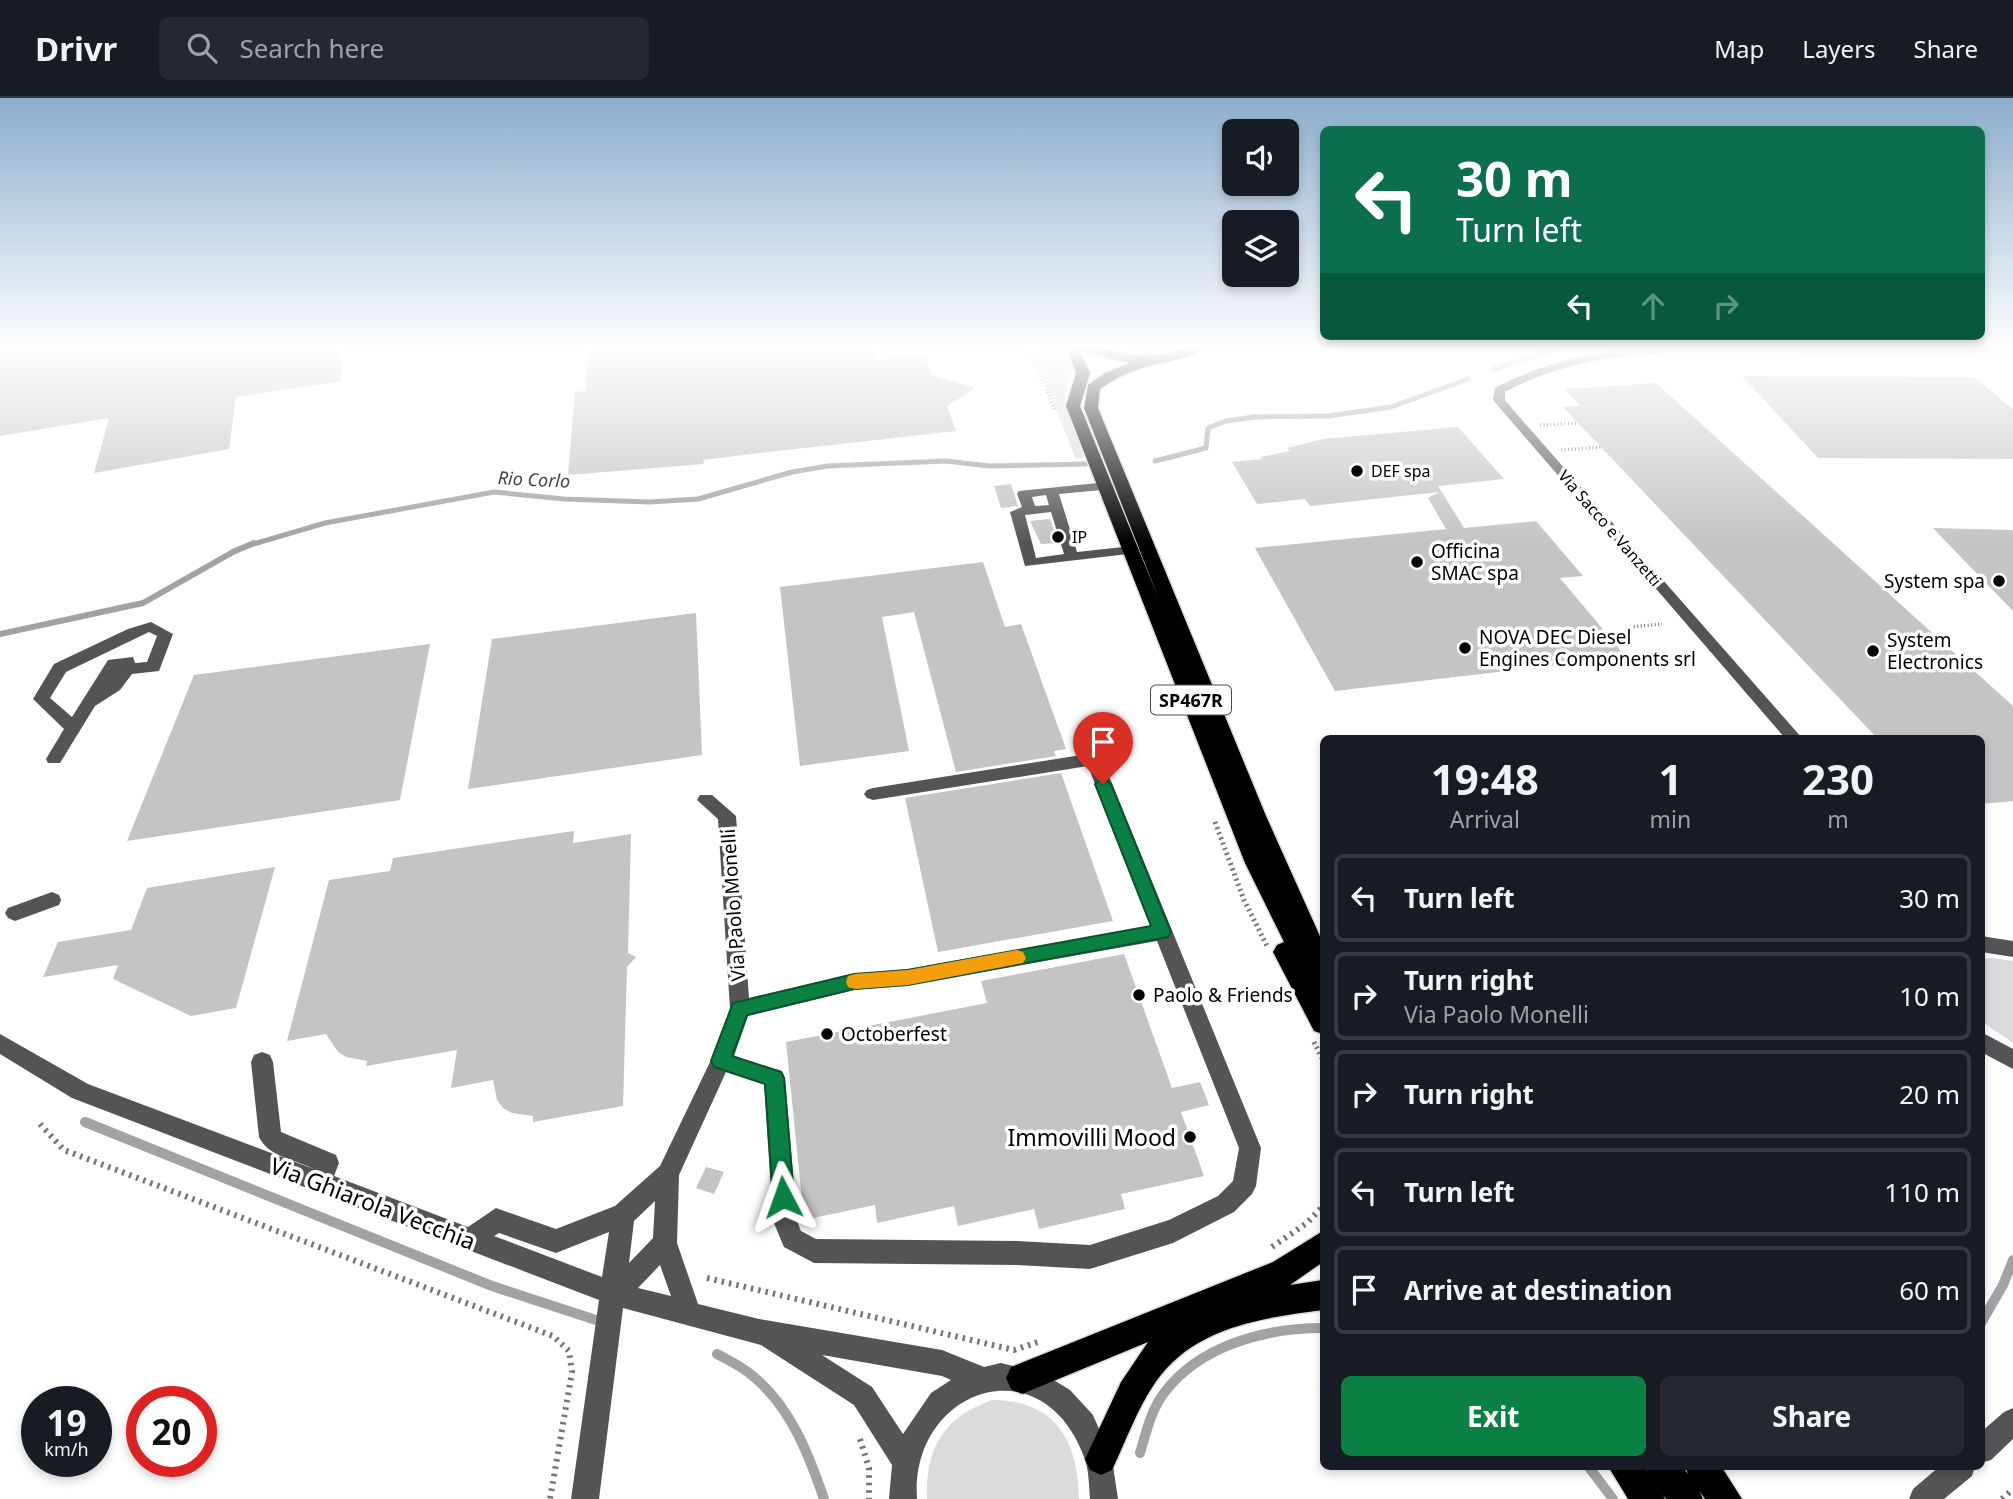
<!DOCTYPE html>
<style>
body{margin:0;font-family:"Noto Sans",sans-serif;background:#242831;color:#f1f3f6;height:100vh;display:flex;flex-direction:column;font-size:26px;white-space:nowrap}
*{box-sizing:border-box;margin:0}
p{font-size:23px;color:#9ea1a6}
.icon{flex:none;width:38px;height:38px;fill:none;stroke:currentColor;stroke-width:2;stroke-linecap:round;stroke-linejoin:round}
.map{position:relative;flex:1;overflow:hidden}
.sheet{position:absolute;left:1320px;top:637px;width:665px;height:735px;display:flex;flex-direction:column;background:#171b24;border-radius:10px;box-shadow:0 4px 10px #0003}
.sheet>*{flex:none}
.banner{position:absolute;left:1320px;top:28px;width:665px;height:214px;border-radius:10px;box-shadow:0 4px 10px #0003;background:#0b6e4f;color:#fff;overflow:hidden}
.controls{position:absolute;left:1222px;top:21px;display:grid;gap:14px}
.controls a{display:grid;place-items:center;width:77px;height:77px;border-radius:10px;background:#171b24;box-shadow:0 4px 10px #0003;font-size:35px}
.speed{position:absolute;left:21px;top:1288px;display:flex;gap:14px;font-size:35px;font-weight:700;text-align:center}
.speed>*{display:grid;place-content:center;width:91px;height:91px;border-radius:50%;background:#171b24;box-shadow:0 4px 10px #0003;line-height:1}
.speed small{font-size:18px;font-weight:400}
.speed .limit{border:10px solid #d22;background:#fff;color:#111}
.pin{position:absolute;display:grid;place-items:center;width:60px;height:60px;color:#fff;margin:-72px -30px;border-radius:50% 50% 50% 0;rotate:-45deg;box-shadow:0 0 7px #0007}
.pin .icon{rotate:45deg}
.me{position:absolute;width:77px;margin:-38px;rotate:356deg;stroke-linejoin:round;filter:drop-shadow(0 0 5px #0008)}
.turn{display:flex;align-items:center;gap:24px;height:147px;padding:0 21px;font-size:32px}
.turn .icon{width:91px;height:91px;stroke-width:2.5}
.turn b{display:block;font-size:49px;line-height:60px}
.lanes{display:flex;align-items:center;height:66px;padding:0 21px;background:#0003;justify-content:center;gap:35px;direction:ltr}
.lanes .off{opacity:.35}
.eta{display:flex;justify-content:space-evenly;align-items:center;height:119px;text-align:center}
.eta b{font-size:42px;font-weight:700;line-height:49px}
.cta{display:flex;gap:14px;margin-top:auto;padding:14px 21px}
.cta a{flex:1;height:80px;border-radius:10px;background:#0b8043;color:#fff;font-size:28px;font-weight:700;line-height:80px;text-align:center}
.cta a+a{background:#242831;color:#f1f3f6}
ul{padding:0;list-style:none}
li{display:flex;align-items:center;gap:21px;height:88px;margin:0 14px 10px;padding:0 7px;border:4px solid #363941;border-radius:10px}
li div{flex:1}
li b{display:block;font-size:26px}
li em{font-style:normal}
header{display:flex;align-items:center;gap:42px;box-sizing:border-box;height:98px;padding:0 35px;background:#171b24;border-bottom:2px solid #363941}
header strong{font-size:33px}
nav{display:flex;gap:38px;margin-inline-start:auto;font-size:24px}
.search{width:490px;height:63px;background:#242831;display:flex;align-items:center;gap:18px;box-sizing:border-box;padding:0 24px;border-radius:10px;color:#9ea1a6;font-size:26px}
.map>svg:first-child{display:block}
</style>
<header>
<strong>Drivr</strong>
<div class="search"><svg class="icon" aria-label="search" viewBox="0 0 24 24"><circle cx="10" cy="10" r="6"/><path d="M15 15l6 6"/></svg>Search here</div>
<nav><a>Map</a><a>Layers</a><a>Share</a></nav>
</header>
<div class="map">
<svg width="2013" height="1401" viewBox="0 0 2013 1401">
<rect width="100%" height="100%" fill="#fff"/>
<path fill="#dbdbdb" d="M1031 249H1059C1084 271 1066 277 1065 301 1064 314 1082 346 1087 359L1076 361Z
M1992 860 2013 863V945L1981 923V861Z
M992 1302C1055 1302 1078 1342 1079 1401H927C925 1350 944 1319 992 1302Z"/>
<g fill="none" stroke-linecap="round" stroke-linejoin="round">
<path stroke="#a2a2a2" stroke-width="5" d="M1494 271 1563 249
M1155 363 1206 350 1208 330 1226 323 1254 319 1329 318 1391 309 1468 281
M250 447 325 425 494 394 564 401 650 404 698 401 792 374 828 368 946 363 989 368 1086 366"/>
<path stroke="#a2a2a2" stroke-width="6" d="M0 536 143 505 233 454 254 445"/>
<path stroke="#a2a2a2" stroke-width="10" d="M85 1024 492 1188 596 1222
M1981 1225 2003 1187 2013 1162
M717 1256C730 1263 743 1269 754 1279 791 1310 809 1357 824 1401
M1140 1355C1146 1335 1151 1312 1164 1295 1200 1247 1266 1230 1323 1230
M1588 1368 1613 1401"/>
</g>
<path fill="#c4c4c4" d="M0 249H342L341 283 236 299 229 351 94 375 109 320 0 338Z
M588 249H877V262L924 257 932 277 975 290 947 308 956 333 751 356 703 362 704 366 568 377 575 294 586 293Z
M1742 278 1974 279 2013 311V361L1818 360Z
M1656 285 2013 608V703L1981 706V640H1877L1563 309 1581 308 1564 291Z
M1458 329 1504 381 1438 388 1464 430 1536 423 1583 478 1560 480 1626 559 1335 593 1255 450 1446 431 1428 400 1439 394 1310 408 1305 401 1257 406 1232 364 1262 361 1260 359 1290 353 1287 350 1323 341Z
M1011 386 1018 408 1001 410 994 388Z
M1050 421 1058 445 1041 446 1030 423Z
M1933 430 2013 432V513L1955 453Z
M983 464 1005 529 1021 526 1066 651 1054 653 1056 658 956 674 914 514 882 519 909 653 800 668 780 489Z
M696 515 702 657 468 691 492 541Z
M430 546 400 702 127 743 194 577Z
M1061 675 1113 823 938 854 905 700Z
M574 733 573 745 631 736 628 855 636 859 627 869 623 1008 533 1024V1018L512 1015 503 1010 497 1002 493 982 451 990 457 952 366 968 367 963 346 959 338 954 326 936 287 943 329 782 390 773 393 760Z
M275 769 236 910 191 918 113 881 118 867 43 879 58 844 131 832 147 790Z
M1124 856 1172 990 1200 984 1209 1007 1181 1014 1204 1078 1121 1096 1125 1111 1039 1131 1034 1111 958 1128 954 1108 877 1125 875 1107 804 1122 786 944 987 905 981 883Z
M706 1069 724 1074 714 1096 696 1090Z"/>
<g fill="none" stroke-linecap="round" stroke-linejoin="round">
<defs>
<path id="highway" d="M1066 249H1094L1140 258 1170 255 1187 249H1206C1192 261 1167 263 1149 268 1131 273 1115 280 1100 291L1098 310 1266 718 1323 845V936L1314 933 1273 854 1277 847 1284 844 1245 765 1066 308 1076 275ZM1080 253 1130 265 1105 275 1088 287 1084 310 1158 499 1080 308 1090 275Z
M1323 1133V1164L1290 1187 1323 1182V1212C1261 1220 1193 1229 1155 1285 1137 1311 1126 1343 1112 1372L1101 1377 1090 1372 1085 1361 1121 1284 1148 1244 1022 1296 1011 1291 1006 1280 1011 1269 1273 1164Z
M1608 1368H1644L1648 1373 1646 1368H1682L1688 1376 1685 1368H1721L1742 1401H1705L1700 1394 1703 1401H1666L1663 1397 1665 1401H1628Z"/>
</defs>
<use href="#highway" stroke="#dbdbdb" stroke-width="3"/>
<path stroke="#767676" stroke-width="3.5" stroke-dasharray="1 2.5" stroke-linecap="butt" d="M1028 249 1055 312
M1540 327 1578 325
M1561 352 1601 349
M1611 541 1622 540 1631 529 1662 526"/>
<path stroke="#767676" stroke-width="5" stroke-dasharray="2 3.5" stroke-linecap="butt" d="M1215 724 1244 802 1267 848
M1314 944 1323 962"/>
<path stroke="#767676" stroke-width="6" stroke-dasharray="2.5 5" stroke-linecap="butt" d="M40 1026 64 1052 553 1238 569 1253 572 1274 550 1401
M1272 1149 1307 1125 1323 1108
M707 1180 1014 1252 1038 1244
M860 1341 869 1370V1401
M2002 1401 2013 1391"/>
<path fill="#545454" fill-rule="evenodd" d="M2013 249V255C1940 255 1868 256 1795 255 1697 255 1594 245 1505 294V302L1515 314 1802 640H1785L1493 302 1495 290C1587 241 1682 249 1783 249 1859 249 1936 249 2013 249Z
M1107 384 1113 388 1112 391 1059 396 1077 454 1132 448 1139 452 1137 455 1025 468 1010 414 1022 409 1017 396 1019 393ZM1046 397 1049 407 1035 408 1032 399ZM1051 414 1064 456 1036 460 1025 417Z
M151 524 173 536 159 573 132 576 120 592 95 608 60 665H48L46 661 64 631 33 601 54 566 128 531ZM149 534 157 538 147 564 135 565 133 559 108 562 72 619 50 600 66 574Z
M1094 655 1102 661 1261 1050 1256 1088 1252 1096 1234 1114 1173 1145 1090 1171 1017 1167 814 1165 784 1149 773 1123 764 986 726 974 679 1077 677 1145 698 1206 759 1221 942 1252 984 1269 1001 1265 1042 1275 1070 1292 1093 1317 1112 1361 1118 1401H1090C1089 1388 1089 1371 1084 1359 1042 1245 910 1291 917 1401H889L892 1367 854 1307 761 1247 623 1210 599 1401H571L599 1202 72 1000 0 956V936L88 986 314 1071C297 1062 268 1059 259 1039L251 964 254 957 262 954 270 957 273 964 281 1034 336 1057 339 1065 334 1078 468 1129 496 1110 556 1131 615 1108 660 1068 711 962 730 911 718 721 697 702 700 697H712L736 718 749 900 854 876 908 871 1151 828 1088 668 873 702 867 700 864 696 867 692 873 690ZM1157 843 1239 1050 1233 1083 1218 1098 1169 1122 1090 1147 1017 1143 816 1141 801 1133 797 1123 785 980 782 973 734 958 748 918 854 892 908 887ZM655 1103 653 1140 629 1165 634 1123ZM609 1134 602 1179 494 1138 499 1135 556 1155ZM660 1167 671 1198 638 1190ZM822 1257 942 1278 951 1282 931 1295 903 1336 872 1289Z
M52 794 59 797 61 802 59 807 15 823 8 820 5 815 8 810Z
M1981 838 2013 843V859L1981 854Z
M1981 934 2013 951V971L1981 954Z
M2013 1310V1341L1991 1362 1981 1365V1334L2004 1314Z
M1940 1368H1975L1972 1378 1944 1401H1909L1913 1391Z"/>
<use href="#highway" fill="#000" fill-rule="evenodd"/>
</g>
<linearGradient id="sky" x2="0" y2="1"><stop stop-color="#8cadcc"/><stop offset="0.56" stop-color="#fff"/><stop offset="1" stop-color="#fff" stop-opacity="0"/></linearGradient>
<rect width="2013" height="446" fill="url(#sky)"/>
<path fill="#0b8043" stroke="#07532c" stroke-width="2" d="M1103 680 1111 686 1171 834 1168 839 908 887 854 891 747 917 732 958 781 974 784 980 794 1099 791 1106 783 1109 776 1106 773 1099 765 986 714 969 711 963 733 905 854 876 908 872 1151 828 1095 686Z"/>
<path fill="#f59e0b" d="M1017 852 1023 854 1026 860 1023 865 908 887 855 891 848 889 846 884 848 878 855 876 908 872Z"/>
<g fill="#000" stroke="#fff" stroke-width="2.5">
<circle cx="1357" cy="373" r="7"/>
<circle cx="1058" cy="439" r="7"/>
<circle cx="1417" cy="464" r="7"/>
<circle cx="1999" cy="483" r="7"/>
<circle cx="1465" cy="550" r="7"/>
<circle cx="1873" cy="553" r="7"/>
<circle cx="1139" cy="897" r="7"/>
<circle cx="827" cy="936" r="7"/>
<circle cx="1190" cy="1039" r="7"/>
</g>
<g text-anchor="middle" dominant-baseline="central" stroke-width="7" stroke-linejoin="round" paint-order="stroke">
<g font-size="16" fill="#000" stroke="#fff" text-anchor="start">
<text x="1371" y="373">DEF spa</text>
<text x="1072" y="439">IP</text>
</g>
<g font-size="16" fill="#000" stroke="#fff">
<text transform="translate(1610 430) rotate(49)">Via Sacco e Vanzetti</text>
</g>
<g font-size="18" font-style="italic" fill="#434343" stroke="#fff">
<text transform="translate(534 381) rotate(3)">Rio Corlo</text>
</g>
<rect fill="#fff" stroke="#4c4c4c" stroke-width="2" x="1151" y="587.5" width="80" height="29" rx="5"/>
<g font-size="18" font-weight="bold" fill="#000">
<text x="1191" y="602">SP467R</text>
</g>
<g font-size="19" fill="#000" stroke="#fff" text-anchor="start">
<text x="1431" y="453">Officina<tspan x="1431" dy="22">SMAC spa</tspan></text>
<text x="1985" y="483" text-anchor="end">System spa</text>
<text x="1479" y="539">NOVA DEC Diesel<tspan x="1479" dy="22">Engines Components srl</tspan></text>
<text x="1887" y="542">System<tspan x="1887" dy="22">Electronics</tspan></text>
<text x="1153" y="897">Paolo &amp; Friends</text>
<text x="841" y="936">Octoberfest</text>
</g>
<g font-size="19" fill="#000" stroke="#fff">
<text transform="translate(733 807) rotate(-94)">Via Paolo Monelli</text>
</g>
<g font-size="23" fill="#000" stroke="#fff" text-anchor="end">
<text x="1176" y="1039">Immovilli Mood</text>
</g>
<g font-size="23" fill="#000" stroke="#fff">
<text transform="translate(373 1105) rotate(21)">Via Ghiarola Vecchia</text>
</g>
</g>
</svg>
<div class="controls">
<a><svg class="icon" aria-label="sound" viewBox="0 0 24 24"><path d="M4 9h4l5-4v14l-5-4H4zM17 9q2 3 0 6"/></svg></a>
<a><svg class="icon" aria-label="layers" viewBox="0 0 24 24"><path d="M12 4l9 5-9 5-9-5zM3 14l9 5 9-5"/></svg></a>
</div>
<div class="speed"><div>19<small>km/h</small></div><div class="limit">20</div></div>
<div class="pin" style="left:1103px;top:686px;background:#d93025"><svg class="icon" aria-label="arrive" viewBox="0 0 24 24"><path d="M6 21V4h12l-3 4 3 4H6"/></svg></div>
<svg class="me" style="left:783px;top:1099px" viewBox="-20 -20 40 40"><path d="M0-17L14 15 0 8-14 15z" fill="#0b8043" stroke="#fff" stroke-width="4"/></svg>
<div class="banner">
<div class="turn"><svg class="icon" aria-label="left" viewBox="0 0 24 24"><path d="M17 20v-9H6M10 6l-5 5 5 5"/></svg><div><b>30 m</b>Turn left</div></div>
<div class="lanes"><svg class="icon" aria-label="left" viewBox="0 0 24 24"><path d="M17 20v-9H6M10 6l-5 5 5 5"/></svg><svg class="icon off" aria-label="ahead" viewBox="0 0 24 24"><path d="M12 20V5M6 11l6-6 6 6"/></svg><svg class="icon off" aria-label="right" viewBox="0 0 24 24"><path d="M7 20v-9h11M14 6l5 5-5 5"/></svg></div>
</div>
<section class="sheet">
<div class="eta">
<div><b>19:48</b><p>Arrival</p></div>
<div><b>1</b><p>min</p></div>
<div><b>230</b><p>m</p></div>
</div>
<ul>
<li><svg class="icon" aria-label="left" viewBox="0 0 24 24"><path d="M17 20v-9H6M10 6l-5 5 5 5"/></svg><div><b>Turn left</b></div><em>30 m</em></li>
<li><svg class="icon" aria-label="right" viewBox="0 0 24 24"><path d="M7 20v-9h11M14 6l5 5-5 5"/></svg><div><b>Turn right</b><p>Via Paolo Monelli</p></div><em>10 m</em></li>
<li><svg class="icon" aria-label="right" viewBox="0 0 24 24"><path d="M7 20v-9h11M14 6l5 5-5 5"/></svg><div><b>Turn right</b></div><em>20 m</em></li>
<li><svg class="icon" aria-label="left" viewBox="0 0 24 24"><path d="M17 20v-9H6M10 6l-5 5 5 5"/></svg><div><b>Turn left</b></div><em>110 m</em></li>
<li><svg class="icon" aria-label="arrive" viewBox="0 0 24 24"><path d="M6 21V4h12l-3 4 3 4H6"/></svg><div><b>Arrive at destination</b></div><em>60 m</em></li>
</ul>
<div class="cta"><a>Exit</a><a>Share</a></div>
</section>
</div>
